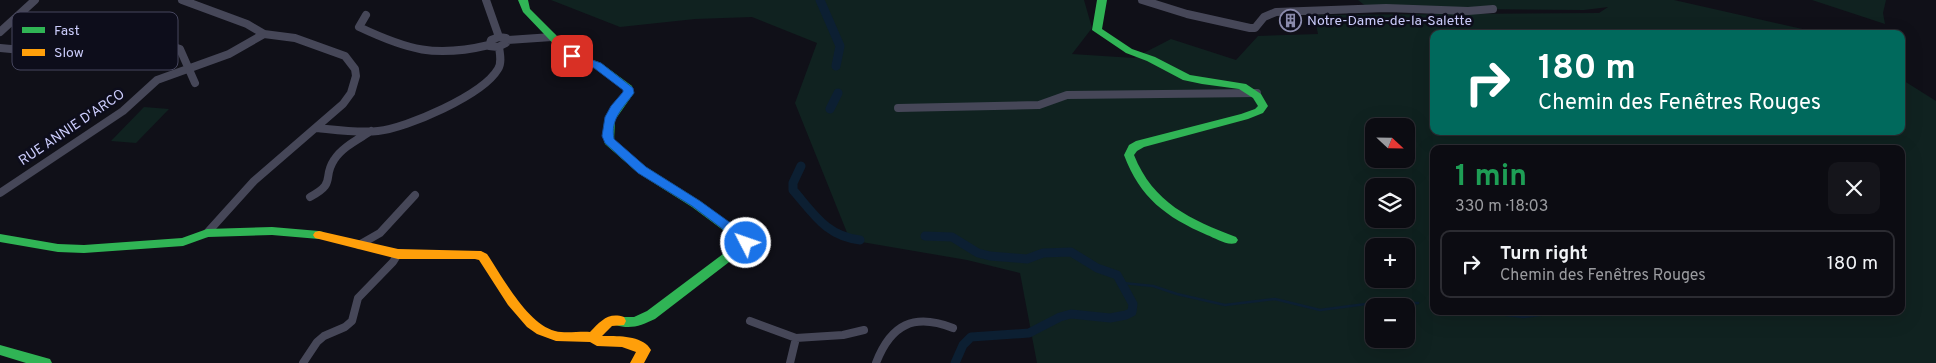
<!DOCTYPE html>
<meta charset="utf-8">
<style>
body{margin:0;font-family:Overpass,sans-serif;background:#15151b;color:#f1f3f6;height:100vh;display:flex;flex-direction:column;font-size:19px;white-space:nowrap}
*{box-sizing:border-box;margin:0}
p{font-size:16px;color:#9a9b9f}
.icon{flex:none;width:28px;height:28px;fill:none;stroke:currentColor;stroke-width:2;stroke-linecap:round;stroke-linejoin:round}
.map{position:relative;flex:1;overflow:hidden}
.side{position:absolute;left:1430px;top:145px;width:475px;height:170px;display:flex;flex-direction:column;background:#0c0c12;border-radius:10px;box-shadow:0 5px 20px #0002,0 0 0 1px #2c2c32}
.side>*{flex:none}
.banner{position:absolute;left:1430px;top:30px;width:475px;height:105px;border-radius:10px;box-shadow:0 5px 20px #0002,0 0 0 1px #2c2c32;background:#00695c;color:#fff;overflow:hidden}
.needle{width:32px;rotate:112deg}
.buttons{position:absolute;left:1365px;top:118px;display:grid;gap:10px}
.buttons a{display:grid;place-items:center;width:50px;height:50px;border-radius:10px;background:#0c0c12;box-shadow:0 5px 20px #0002,0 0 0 1px #2c2c32;font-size:25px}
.pin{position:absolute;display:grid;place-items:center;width:42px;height:42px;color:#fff;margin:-21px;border-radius:10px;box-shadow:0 2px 8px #0006}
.me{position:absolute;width:55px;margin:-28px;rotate:311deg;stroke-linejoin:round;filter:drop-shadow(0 0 4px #0008)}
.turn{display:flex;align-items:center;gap:18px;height:105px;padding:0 25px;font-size:22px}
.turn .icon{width:65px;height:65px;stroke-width:2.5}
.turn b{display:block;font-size:35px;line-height:42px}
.round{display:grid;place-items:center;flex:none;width:52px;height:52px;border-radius:10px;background:#15151b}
.headline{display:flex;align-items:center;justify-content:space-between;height:85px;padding:0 25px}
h1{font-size:30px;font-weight:700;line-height:38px;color:#1e9e55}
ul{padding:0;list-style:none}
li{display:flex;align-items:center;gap:15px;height:68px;margin:0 10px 8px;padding:0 15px;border:2px solid #2c2c32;border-radius:10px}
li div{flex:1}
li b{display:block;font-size:19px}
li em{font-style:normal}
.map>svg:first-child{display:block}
</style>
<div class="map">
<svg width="1936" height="363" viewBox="0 0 1936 363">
<rect width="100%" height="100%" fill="#101018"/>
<path fill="#102220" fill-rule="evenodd" d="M551 0H1084L1092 28 1072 54 1134 58 1171 39 1236 60 1258 36 1318 34 1314 15 1599 13 1608 7 1584 10 1368 8 1358 0H1674L1820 33 1434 34V131H1901V79L1936 101V363H1037L1020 273 967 260 850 240 795 103 817 43 752 17 695 19 620 27ZM1374 126H1406V159H1374ZM1434 149H1901V311H1434ZM1374 186H1406V219H1374ZM1374 246H1406V279H1374ZM1374 306H1406V339H1374Z
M1812 0H1886L1883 13 1885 24Z
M144 107 169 109 136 143 111 141Z"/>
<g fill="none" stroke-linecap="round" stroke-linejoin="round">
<path stroke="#0c1f32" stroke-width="2.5" d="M1123 283 1153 286 1177 294 1225 305 1275 299 1320 310 1366 304 1418 303
M1475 311 1523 317 1570 311"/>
<path stroke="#0c1f32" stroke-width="9" d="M820 0 840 46 836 66
M830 109 838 93
M801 166 793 183V190C814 214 826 236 860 240
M925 236 952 237 978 253 990 256 1027 259 1043 253 1071 252 1097 268 1117 275 1133 304 1132 312 1126 315 1110 318 1071 314 1060 317 1029 333 971 337 963 345 955 363"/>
</g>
<path fill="#2e2e3a" stroke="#3b3a4c" d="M1283 17H1296L1299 28 1285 27Z"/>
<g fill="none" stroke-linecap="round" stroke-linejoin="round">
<path stroke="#464758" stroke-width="8" d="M182 0 247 24 264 34 295 38 345 56 355 69 356 76 351 93 343 104 254 181 207 233
M486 0 499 37
M1142 0 1187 14 1250 28H1255L1264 17 1276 12 1386 8 1468 11 1493 9
M366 15 359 27C408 50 435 58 489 45
M0 32 35 0
M499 37 506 38V43L498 47 489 46 491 40Z
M507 40 552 37
M0 48 11 49
M177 48 180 49 195 83
M898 108 1039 105 1067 95 1257 93
M317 128C337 130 358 133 378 131 407 128 483 95 498 69 502 63 500 54 499 47
M0 193 123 111 157 80 229 54 264 34
M310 197C337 183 322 178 334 160 342 147 359 139 371 131
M359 245 380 233 415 195
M750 321 796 338
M303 363 317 342 324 336 345 327 352 321 358 298 393 262 398 254
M790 363 796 338 843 335 864 330
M876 363C891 324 914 313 953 328"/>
<path fill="#30b455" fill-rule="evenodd" d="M518 0H528L530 9 573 52 601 63 632 86 634 93 615 120 614 140 646 167 700 201 749 237 752 243 750 246 655 319C642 325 631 330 616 325L614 321 616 317H634L647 311 739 242 692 207 638 173 605 144 604 141 605 120 624 93 623 89 593 67 565 56 523 12Z
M1097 0H1107L1102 29 1132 49 1155 57 1190 75 1246 84 1261 94 1268 106 1263 113 1248 119 1144 147 1137 151 1134 155C1153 203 1191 220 1236 237L1238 240 1236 243C1227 246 1215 238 1207 235 1166 217 1140 198 1124 155L1129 145 1136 141 1241 114 1255 109 1258 106 1253 98 1239 89 1202 84 1183 80 1147 61 1126 53 1092 30Z
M272 227 319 231 323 232 325 235 323 238 319 239 272 235 208 237 183 246 84 253 58 252 0 242V234L58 244 84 245 182 238 207 229Z
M0 345 50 359 52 363H26L0 355Z"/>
<path fill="#ff9f0a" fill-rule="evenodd" d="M319 231 398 249 481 251 487 254C502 276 527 324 555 331 566 334 579 331 590 332 601 321 608 312 624 317L626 321 624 325 612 326 602 336C617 336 643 335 651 350L644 363H630L636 352 622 347 597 346 590 342 556 341 537 334 527 327 508 305 479 260 475 259H398L315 238 313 235 315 232Z"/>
</g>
<path fill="#1a73e8" stroke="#114b97" d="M572 53 601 63 633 88 634 93C623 108 610 119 614 139L646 167 700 201 750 237 752 243 751 246H742L740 242 692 206 638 173 605 143 602 136 605 117 611 106 623 92V90L594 68 568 59V54Z"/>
<defs>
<symbol id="building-ring" viewBox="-11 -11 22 22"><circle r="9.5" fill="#0d0d1b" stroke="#8a8aac" stroke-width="1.5"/><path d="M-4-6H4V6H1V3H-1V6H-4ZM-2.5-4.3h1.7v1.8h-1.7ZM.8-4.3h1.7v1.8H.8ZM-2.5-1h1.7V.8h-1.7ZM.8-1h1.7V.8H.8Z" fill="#8a8aac"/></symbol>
</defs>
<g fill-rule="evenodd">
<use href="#building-ring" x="1278" y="8" width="25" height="25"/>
</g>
<g text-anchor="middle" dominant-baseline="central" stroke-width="5" stroke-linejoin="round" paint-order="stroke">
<g font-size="14" fill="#cbccfb" stroke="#0d0d1b" text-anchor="start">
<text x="1307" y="21">Notre-Dame-de-la-Salette</text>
</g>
<g font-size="14" fill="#cbccfb" stroke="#0d0d1b">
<text transform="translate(72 128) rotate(-34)">RUE ANNIE D'ARCO</text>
</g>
</g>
<rect x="12" y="12" width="166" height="58" rx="8" fill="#0d0d1b" stroke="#46465e" stroke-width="1"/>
<rect x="22" y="27" width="23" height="6" fill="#30b455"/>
<rect x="22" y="49" width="23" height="7" fill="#ff9f0a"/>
<g font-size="14" fill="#cbccfb">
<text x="54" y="35">Fast</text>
<text x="54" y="57">Slow</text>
</g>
</svg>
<div class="buttons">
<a><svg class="needle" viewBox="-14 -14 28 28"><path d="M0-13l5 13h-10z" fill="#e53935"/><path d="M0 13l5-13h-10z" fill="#9a9b9f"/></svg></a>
<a><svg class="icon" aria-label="layers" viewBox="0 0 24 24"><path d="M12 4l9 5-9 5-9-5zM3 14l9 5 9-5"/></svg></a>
<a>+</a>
<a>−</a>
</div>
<div class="pin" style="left:572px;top:56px;background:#d93025"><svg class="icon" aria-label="arrive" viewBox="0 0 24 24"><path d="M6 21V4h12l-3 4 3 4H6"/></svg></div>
<svg class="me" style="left:746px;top:243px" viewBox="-20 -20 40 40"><circle r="17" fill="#1a73e8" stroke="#fff" stroke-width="3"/><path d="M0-11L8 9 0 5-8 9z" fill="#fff"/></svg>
<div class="banner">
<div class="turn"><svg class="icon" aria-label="right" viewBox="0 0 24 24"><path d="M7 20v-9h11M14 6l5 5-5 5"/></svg><div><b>180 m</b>Chemin des Fenêtres Rouges</div></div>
</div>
<section class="side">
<div class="headline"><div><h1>1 min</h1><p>330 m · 18:03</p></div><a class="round"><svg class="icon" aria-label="close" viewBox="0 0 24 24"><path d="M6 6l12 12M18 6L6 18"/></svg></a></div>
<ul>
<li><svg class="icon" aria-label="right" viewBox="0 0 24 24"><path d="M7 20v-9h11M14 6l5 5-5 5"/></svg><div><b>Turn right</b><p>Chemin des Fenêtres Rouges</p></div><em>180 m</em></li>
</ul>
</section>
</div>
